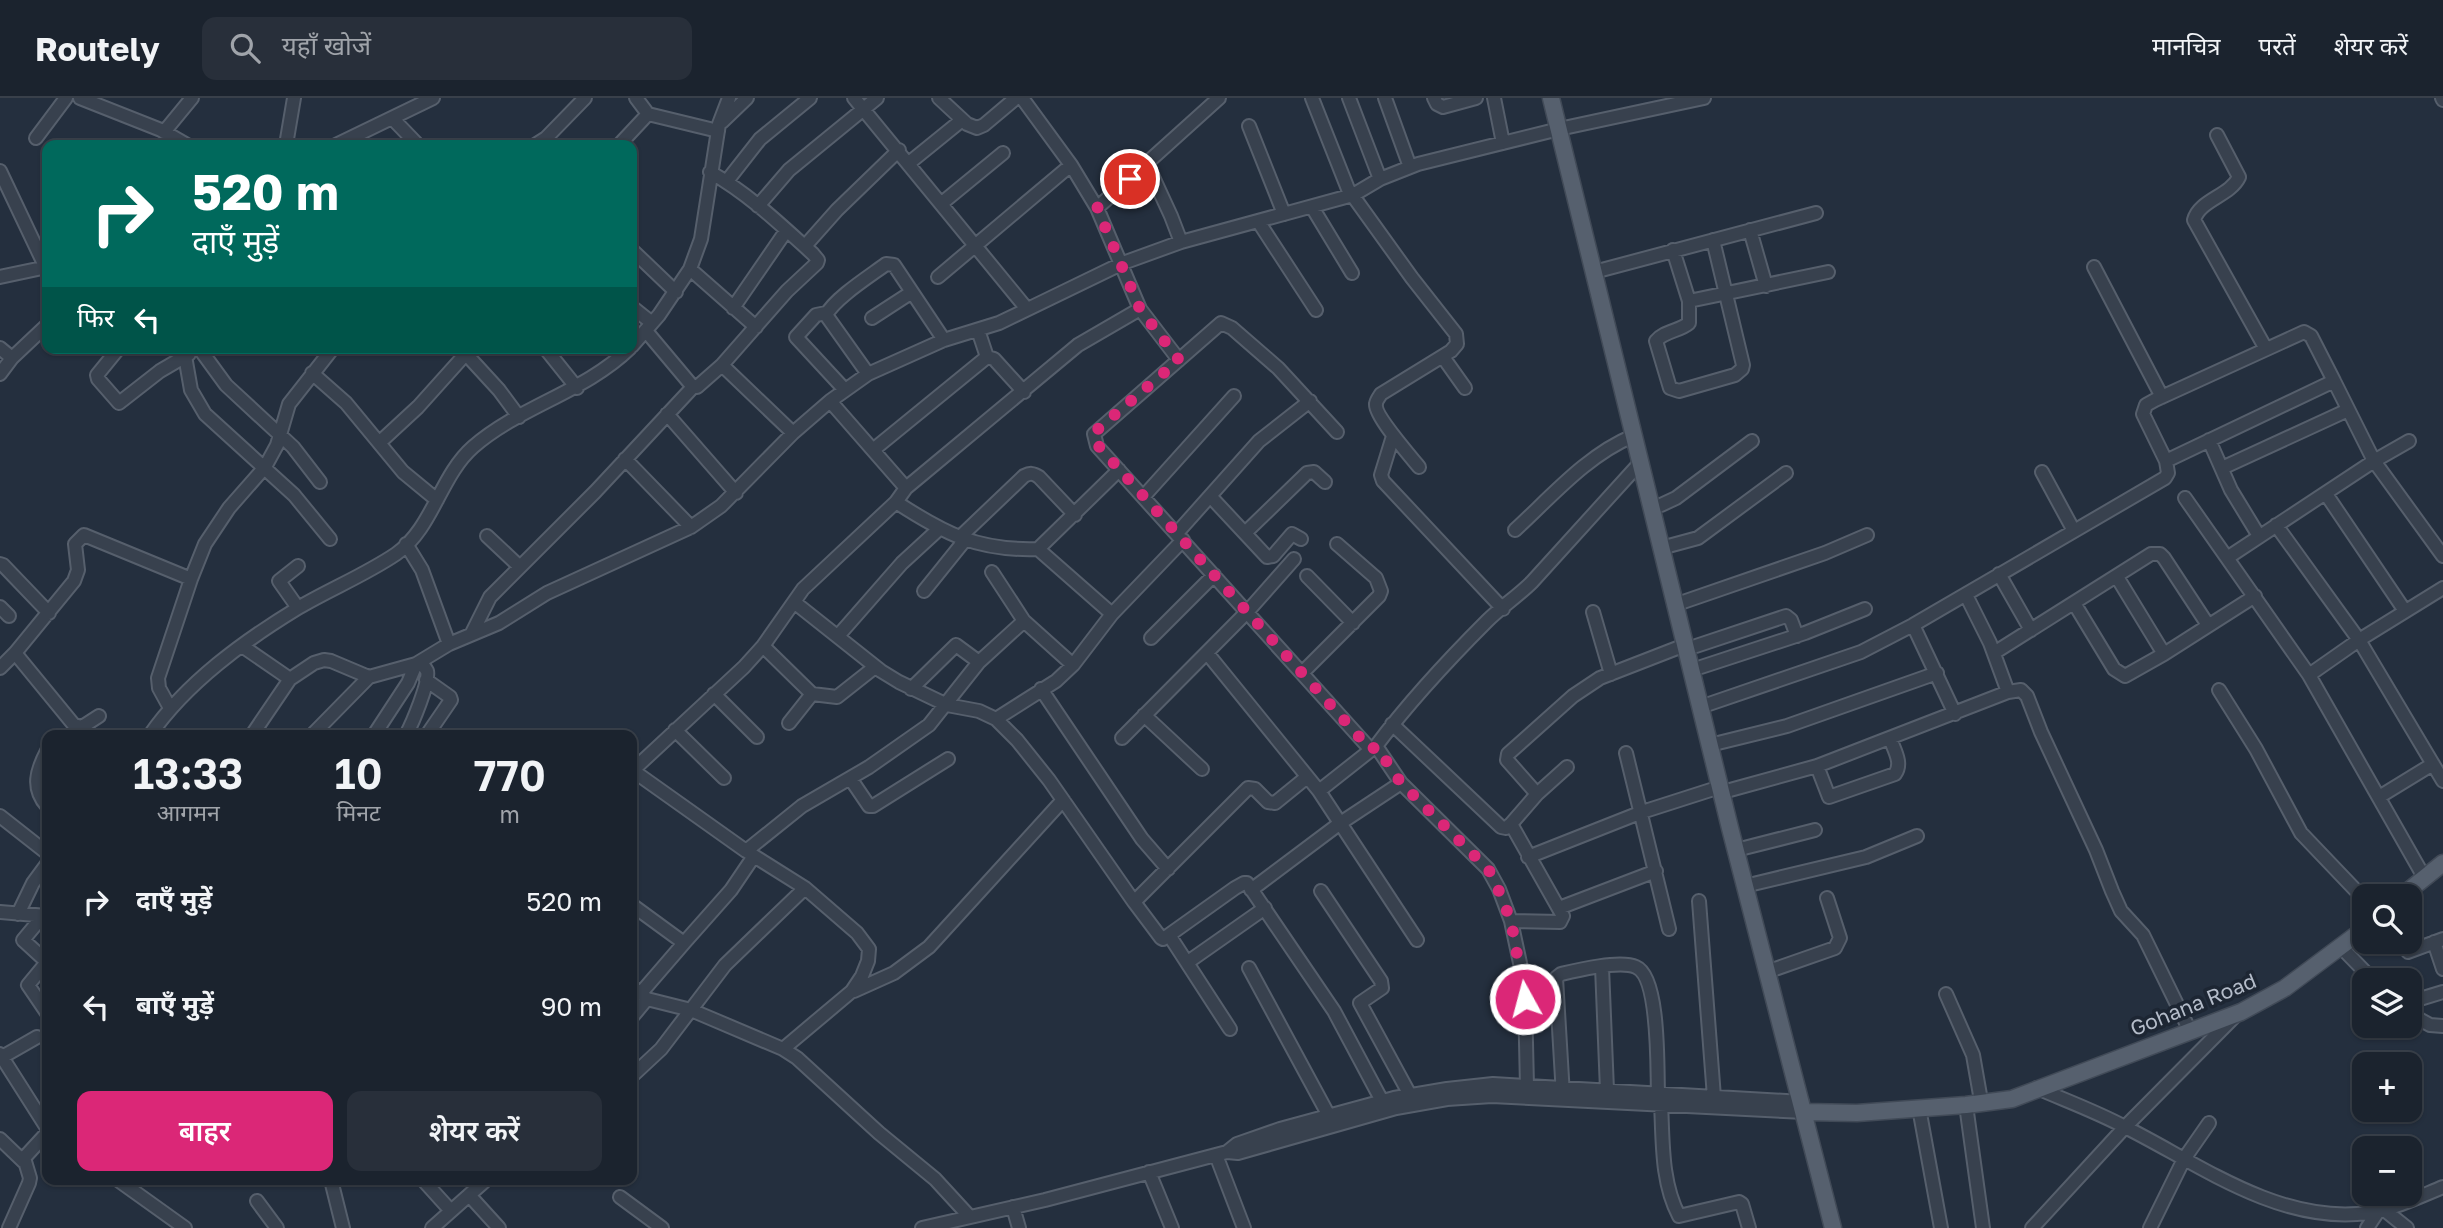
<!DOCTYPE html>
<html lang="hi">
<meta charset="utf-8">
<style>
body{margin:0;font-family:"Golos Text","Noto Sans Devanagari",sans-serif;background:#282f3a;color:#f1f3f6;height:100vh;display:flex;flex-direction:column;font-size:26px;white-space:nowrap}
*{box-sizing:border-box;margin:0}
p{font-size:23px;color:#a0a4aa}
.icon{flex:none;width:38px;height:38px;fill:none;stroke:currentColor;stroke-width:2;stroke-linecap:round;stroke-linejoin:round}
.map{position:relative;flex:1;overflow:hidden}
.sheet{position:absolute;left:42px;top:632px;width:595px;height:455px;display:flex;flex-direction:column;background:#1b232e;border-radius:14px;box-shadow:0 2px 5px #0004,0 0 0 2px #39404a}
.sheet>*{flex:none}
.guide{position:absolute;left:42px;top:42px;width:595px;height:214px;border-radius:14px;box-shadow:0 2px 5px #0004,0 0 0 2px #39404a;background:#00695c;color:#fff;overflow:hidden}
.buttons{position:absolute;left:2352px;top:786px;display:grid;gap:14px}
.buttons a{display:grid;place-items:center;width:70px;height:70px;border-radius:14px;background:#1b232e;box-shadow:0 2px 5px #0004,0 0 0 2px #39404a;font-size:35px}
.pin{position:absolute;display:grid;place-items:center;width:60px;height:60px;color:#fff;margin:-30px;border:4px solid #fff;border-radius:50%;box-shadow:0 2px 7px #0007}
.me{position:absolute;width:77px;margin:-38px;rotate:353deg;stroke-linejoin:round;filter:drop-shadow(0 0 5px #0008)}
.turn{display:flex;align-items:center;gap:24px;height:147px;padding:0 35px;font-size:32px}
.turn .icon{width:91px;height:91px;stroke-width:2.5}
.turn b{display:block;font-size:49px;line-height:60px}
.then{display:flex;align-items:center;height:66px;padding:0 35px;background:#0003;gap:14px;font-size:26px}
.eta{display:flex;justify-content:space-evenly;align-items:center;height:119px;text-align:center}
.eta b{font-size:42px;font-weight:600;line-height:49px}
.primary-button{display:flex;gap:14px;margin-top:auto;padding:14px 35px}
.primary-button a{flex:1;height:80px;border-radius:14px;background:#db2777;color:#fff;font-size:28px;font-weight:600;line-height:80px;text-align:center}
.primary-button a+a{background:#282f3a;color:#f1f3f6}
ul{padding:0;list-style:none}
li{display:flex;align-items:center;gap:21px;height:105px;padding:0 35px}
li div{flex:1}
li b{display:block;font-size:26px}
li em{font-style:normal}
header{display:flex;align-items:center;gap:42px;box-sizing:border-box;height:98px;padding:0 35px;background:#1b232e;border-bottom:2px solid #39404a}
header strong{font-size:33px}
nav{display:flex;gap:38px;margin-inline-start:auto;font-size:24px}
.search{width:490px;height:63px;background:#282f3a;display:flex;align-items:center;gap:18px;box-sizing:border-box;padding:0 24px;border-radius:14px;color:#a0a4aa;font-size:26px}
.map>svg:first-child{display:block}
</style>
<header>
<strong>Routely</strong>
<div class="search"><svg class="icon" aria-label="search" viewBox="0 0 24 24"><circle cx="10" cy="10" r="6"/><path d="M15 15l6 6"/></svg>यहाँ खोजें</div>
<nav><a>मानचित्र</a><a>परतें</a><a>शेयर करें</a></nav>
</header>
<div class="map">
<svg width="2443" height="1130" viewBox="0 0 2443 1130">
<rect width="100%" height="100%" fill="#242f3e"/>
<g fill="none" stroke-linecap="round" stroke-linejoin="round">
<defs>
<path id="minor" d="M80 0 161 32 187 47
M636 0 648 16 718 33
M854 0 1027 211
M939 0 967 26 977 30 984 27 1016 0
M1022 0 1071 67 1097 110 1140 211 1179 262
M1312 0 1348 91 1412 180 1456 236 1457 246 1451 253 1381 296C1379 299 1376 303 1376 306 1374 317 1411 359 1419 369
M1349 0 1380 81
M1385 0 1410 69
M1434 0 1437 6 1443 9 1476 0
M1494 0 1503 45
M2442 0 2443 2
M392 20 418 47
M722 24 747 0
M1249 28 1284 116
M164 34 192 0
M2217 37 2239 79C2230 98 2199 102 2194 122L2266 251
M36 40 66 0
M286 47 294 0
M336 47 433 0
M535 47 546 40 585 0
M619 47 648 16
M909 65 962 22
M1147 66 1171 118 1181 144
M0 73 46 170
M727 83 760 41 810 0
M942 105 1003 55
M758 108 789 72 877 0
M1312 109 1352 175
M1097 110 1219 0
M1258 123 1316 212
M1750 132 1766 188
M805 148 837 112 899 52
M632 152 676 194
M1673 152 1689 203V225C1680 233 1664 233 1656 243L1670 290 1679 293 1735 277 1742 271 1743 267 1713 142
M2094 169 2162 299
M690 171 756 229
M1594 174 1816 115
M0 179 47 169
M938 179 1071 67
M1689 203 1828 174
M632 209 652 225
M733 210 786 133
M826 215 816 217 796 239 845 292
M872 220 912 194
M978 232 987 259 994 261 1024 294
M646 233 693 289
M632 248 659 217 690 171 701 141 719 26 729 0
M0 250 12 260
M119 250 97 277 98 281 119 305 160 273 189 256
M199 250 226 287 293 349 320 384
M545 250 577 290
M466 256 499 292 519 319
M185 258 191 292 205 316 294 397 330 441
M1443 259 1465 290
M722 267 793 335
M312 275 346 305 403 374 437 402
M0 276 12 260 47 227
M868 276 826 217C835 200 870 178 886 166L894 167 944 242
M830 303 906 390
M667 316 736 395
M1337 334 1278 270 1232 230 1221 225 1094 336 1097 348 1371 652
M1393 338 1381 377 1383 383 1503 511
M2209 342 2231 392 2259 438
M379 345 418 309 471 250
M873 352 987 259
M625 361 691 429
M2166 363 2143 316 2146 307 2155 302 2304 234 2311 238 2334 283
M2222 370 2348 312
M2042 374 2074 433
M2326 396 2405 513
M1144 398 1234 298
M1211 399 1267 459 1273 458 1292 436 1301 441
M2185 400 2309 577 2424 779
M896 404C945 436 978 453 1038 451L1112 516
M1661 407 1676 400 1752 343
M2276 427 2359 542 2443 683
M1515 432C1551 399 1587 357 1633 338
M1177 435 1259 343 1310 303
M1245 435 1307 375 1314 374 1325 384
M487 438 520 469
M959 440 1024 378C1030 375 1033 375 1039 379L1075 417
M406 446 422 472 449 546
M1661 450 1698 440 1786 375
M1038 451 1119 372
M2227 460 2374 363 2409 343
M0 466 3 467 49 515
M992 474 1024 523 1073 567
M1999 476 2031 532
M1307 478 1353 525
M2117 479 2164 556
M924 493 965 442
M1966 497 1990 545 2008 594
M794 504 881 573 899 584 947 607 979 613 996 621 1017 642 1049 682 1134 804
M1683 504 1825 455 1867 437
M2074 505 2114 571 2125 578 2164 556 2255 498
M0 509 9 518
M298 510 279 483 298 468
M1593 514 1611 576
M1913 527 1955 616
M472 535 490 499 595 394 693 289H697L722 267 787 193 817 165 818 162 813 156C781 127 749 96 710 74
M838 538 902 465 939 431
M1151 540 1214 477
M242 548 290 581
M763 548 812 596
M1696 548 1786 518 1791 522 1797 538
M15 555 74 627 82 629 99 618
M1207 555 1319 693 1417 842
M1994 555 2151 456H2160L2164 460 2208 527
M1701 569 1805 535 1865 511
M0 570 15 555 74 483 78 472 75 446 84 437 191 481
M1303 574 1379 498 1381 493 1376 480 1337 446
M2309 577 2359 542 2443 490
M426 582 450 599 451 602 427 637
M911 591 956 547 979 564
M1041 591 1142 741 1168 771
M2219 592 2256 651 2301 735 2364 801
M714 596 757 639
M1709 606 1861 554 1913 527 2165 380 2168 375 2166 363 2334 283 2374 363 2443 458
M170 610 159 590 158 580 191 481 205 446 229 410 265 369 277 347 289 306 333 250
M1144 617 1202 671
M996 621 1056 583 1073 567 1112 516 1183 442
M789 625 812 596 837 599 875 569
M1392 626 1501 729 1506 730 1511 726 1563 818 1560 824 1511 823
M675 632 724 680
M150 637C187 584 244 543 298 510 330 491 365 477 396 456 433 430 440 378 473 349 520 308 585 294 630 250
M252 637 290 581 314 565 324 562 331 563 369 579 416 566 449 546 499 525 547 495 691 429 721 408 793 335 830 303 868 276 944 242 999 225 1123 165 1181 144 1353 97 1380 81 1418 66 1559 31 1704 0
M312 637 369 579
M374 637 408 585 416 566
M406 637C412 626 430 584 427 573 426 571 422 566 421 564
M1122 640 1248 513 1294 461
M1718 645 1787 628 1937 575
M1376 648C1409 604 1448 562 1487 523 1501 509 1518 498 1532 484L1640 365
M47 653C37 672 31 690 47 708
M1626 655 1669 831
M1817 668 1829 699 1895 676C1903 665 1894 652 1890 640
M632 672 746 753 805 790 857 835 869 851 868 863 862 878 852 893 783 951
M632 673 744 569 763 548 803 491 896 404 906 390 1078 247 1140 211
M850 680 869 708H873L948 661
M1730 692 1817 668 2008 594 2021 592 2027 598 2041 634 2096 752 2112 793 2121 813 2143 837 2190 933
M1319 693 1376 648 1401 685 1488 771 1499 791 1511 823 1520 865 1525 901 1527 988
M1537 696 1507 662 1508 656 1573 598 1600 580 1685 547
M2379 699 2433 666
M0 718 47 755
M1511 726 1537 696 1567 669
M1744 750 1815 732
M746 753 802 708 869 669 929 627 979 564 1024 523
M1528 759 1642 714 1720 689
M1753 786 1866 759 1917 738
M1251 792 1339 726 1401 685
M1321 793 1381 883 1382 890 1360 905 1410 997
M1699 803 1714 999
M632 807 684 845 640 896
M1559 810 1656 773
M0 814 47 818
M18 816 33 785 47 766
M43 818 23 842 47 864
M1169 837 1235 790 1244 785H1247L1334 913 1382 1003
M2434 844 2443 871
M684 845 731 792 754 758
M2341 849 2373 882
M2408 854 2443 841
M47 864 28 887 47 915
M1188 864 1265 810
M1602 869 1607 992
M1249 870 1329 1018
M1775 871 1835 850 1840 840 1827 800
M632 889 647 901 691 912 783 951 797 960 879 1035 935 1081 969 1118
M854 893 894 875 929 849 1063 702
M1946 896 1973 957 1980 997
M2410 904 2443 894
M2410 916 2430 927 2443 928
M632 919 647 901
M1230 931 1169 837 1163 841 1161 840 1134 804 1248 690 1255 691 1268 704 1275 705 1307 679
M0 956 47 1030
M2 959 37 939
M632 978 661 951 725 867 805 790
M2037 990C2067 1003 2097 1014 2125 1029 2197 1065 2273 1122 2357 1116 2386 1115 2416 1100 2443 1089
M1563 997 1556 880 1561 876C1578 872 1620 862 1636 869 1660 879 1657 972 1658 995
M1661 1005C1663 1043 1661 1084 1679 1118L1739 1104 1742 1106 1749 1130
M1966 1007 1983 1130
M1919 1010 1941 1130
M0 1041 24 1064
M1227 1054 1237 1046 1280 1031 1394 1000 1447 991 1493 986 1802 1004
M1216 1057 1244 1130
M1149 1074 1172 1130
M118 1082 185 1130
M331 1082 343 1130
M423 1082 451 1113
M469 1097 499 1130
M620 1099 662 1130
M257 1103 277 1130
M1013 1109 1019 1130
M2382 1110 2407 1130
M9 1130 29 1085 30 1080 24 1060 47 1035
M432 1130 486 1082
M922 1130 1045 1102 1227 1054 1238 1055 1396 1010 1447 1001 1492 998 1805 1014
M2032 1130 2125 1029 2235 918
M2150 1130 2184 1061 2209 1025
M2367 1130 2379 1112"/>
<path id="major" d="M1551 0 1730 730 1833 1130
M2402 798 2443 765
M1805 1014 1857 1015 1966 1007 2012 1001 2241 914 2285 890 2364 831"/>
</defs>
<use href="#minor" stroke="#565f6c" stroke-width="16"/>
<use href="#major" stroke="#414a57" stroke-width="19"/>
<use href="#minor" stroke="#38414e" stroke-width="12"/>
<use href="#major" stroke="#56606e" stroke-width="16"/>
</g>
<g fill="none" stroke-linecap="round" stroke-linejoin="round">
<path stroke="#db2777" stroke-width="12" stroke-dasharray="0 21.6" d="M1130 81 1097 110 1140 211 1179 262 1099 330 1094 336V343L1371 652 1376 648 1401 685 1488 771 1494 781 1511 823 1525 901"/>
</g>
<g text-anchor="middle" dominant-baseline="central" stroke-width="7" stroke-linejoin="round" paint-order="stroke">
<g font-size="21" fill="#b4bcc9" stroke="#1d2633">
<text transform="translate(2193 906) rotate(-22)">Gohana Road</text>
</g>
</g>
</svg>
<div class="buttons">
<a><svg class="icon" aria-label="search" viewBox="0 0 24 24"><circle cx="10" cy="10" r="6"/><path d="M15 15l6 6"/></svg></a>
<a><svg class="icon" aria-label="layers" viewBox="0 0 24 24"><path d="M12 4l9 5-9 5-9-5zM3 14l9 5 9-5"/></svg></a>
<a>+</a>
<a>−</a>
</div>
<div class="pin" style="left:1130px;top:81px;background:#d93025"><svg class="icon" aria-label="arrive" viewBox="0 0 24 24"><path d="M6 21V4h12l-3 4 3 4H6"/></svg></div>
<svg class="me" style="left:1525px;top:901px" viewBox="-20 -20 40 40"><circle r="17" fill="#db2777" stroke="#fff" stroke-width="3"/><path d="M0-11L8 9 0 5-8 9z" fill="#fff"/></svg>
<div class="guide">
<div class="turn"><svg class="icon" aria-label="right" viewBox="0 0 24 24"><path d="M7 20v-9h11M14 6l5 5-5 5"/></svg><div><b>520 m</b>दाएँ मुड़ें</div></div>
<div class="then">फिर<svg class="icon" aria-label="left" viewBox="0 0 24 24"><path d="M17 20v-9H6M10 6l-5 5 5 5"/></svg></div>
</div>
<section class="sheet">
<div class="eta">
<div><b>13:33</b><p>आगमन</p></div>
<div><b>10</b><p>मिनट</p></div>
<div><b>770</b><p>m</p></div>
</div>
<ul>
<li><svg class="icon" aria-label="right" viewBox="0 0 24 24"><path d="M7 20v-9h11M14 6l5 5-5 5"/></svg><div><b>दाएँ मुड़ें</b></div><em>520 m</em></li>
<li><svg class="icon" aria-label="left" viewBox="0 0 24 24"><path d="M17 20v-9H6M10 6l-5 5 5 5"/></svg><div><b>बाएँ मुड़ें</b></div><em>90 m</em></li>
</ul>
<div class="primary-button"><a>बाहर</a><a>शेयर करें</a></div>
</section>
</div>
